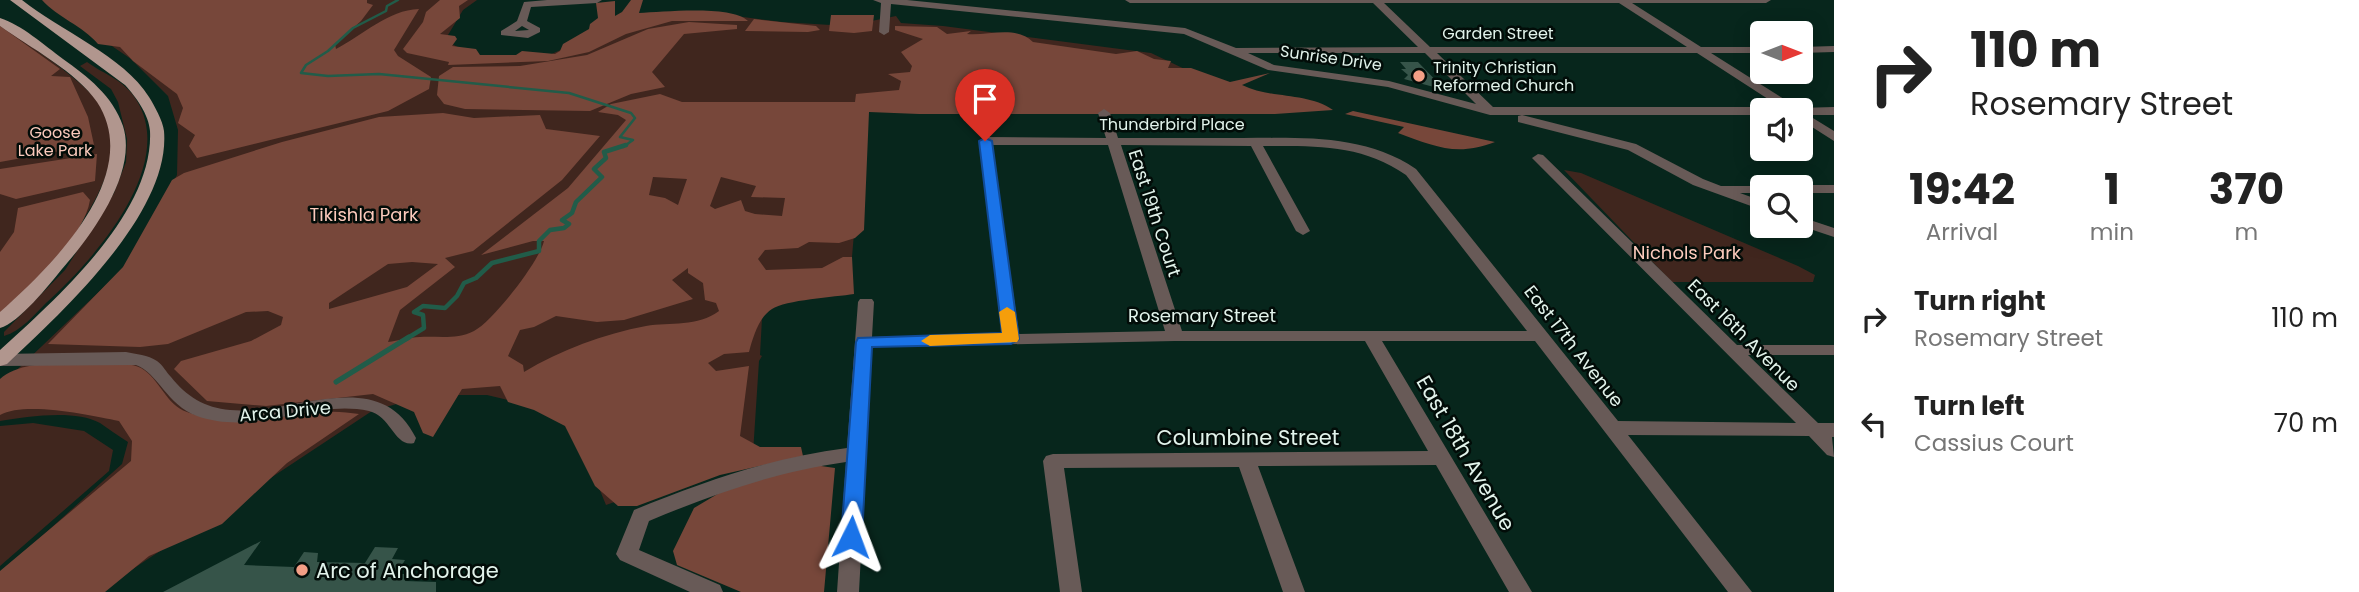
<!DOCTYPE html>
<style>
body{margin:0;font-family:Poppins,sans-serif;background:#f6f6f6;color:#222;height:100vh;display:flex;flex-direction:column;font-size:26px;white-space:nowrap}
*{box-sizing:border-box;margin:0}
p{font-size:23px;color:#767676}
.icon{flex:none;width:38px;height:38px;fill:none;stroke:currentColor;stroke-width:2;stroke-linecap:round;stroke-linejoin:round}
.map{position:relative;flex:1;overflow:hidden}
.drawer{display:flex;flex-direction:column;background:#fff;width:525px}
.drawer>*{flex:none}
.guide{background:#fff;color:#222;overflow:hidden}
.needle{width:46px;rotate:90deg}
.controls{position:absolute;left:1750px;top:21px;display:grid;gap:14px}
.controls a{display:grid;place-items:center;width:63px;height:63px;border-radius:7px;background:#fff;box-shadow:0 4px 18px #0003;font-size:35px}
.pin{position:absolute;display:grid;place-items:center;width:60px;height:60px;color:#fff;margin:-72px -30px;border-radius:50% 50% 50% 0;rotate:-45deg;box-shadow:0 0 7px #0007}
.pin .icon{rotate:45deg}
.me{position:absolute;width:77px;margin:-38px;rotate:3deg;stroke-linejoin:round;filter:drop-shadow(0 0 5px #0008)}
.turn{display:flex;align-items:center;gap:24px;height:147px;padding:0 21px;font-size:32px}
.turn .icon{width:91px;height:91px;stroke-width:2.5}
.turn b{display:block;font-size:49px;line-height:60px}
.eta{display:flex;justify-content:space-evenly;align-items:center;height:119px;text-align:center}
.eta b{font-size:42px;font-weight:700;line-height:49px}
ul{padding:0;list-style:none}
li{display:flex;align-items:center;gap:21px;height:105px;padding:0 21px}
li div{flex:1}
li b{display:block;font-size:26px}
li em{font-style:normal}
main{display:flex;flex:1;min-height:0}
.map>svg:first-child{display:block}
</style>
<main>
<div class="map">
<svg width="1834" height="592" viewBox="0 0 1834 592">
<rect width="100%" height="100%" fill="#07261c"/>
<path fill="#40261e" d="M44 0H477L463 10 445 40 477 58 547 56 640 15 713 13 782 22 847 26 896 16 901 23 943 26 1151 53 1231 91 865 104 852 257 763 300 760 355 762 356 759 361 753 453 606 505 569 415 487 395H428L372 411 98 592H0V574L122 464 128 442C118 436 109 429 100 423 74 409 27 417 0 421V386L126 266 177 175 178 130 168 96 131 59Z
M0 24C28 45 70 71 93 96 155 164 46 269 0 315Z
M87 62C105 75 125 80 137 101 177 167 92 262 46 303 34 315 21 331 4 336V332L65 270 114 193 126 162 127 139 118 102 111 89 80 66Z
M1564 170 1581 173 1798 266 1815 275 1813 282H1672Z
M33 423 84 431 113 450 109 471 0 566V426Z"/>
<path fill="#77473a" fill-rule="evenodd" d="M42 0H367V3L373 5 361 21 335 44 336 49C363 35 388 10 419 9L394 50 398 56 431 77 429 89 388 111 197 158 189 146 195 135 178 123 183 108 177 94 133 61 120 47 98 44C82 25 58 18 42 0Z
M440 0H468L459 6 460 18 440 34 455 36 457 39 452 46 476 49 480 55H516L522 51 555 54 560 51 563 44 589 29 590 24 598 18 596 3 615 1V16L622 12 631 0H643L639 13C664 12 731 5 748 21H672L626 34 589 52 548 61 448 65 449 62 407 53 403 49 423 22 426 12Z
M831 15H874L872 31 854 33 829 31Z
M754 19 816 26 820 30 808 32 745 31Z
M689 22 737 25V29L684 34 652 72 665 87 631 94 590 111 465 109 444 104 437 95 439 76 453 67 520 66 587 55 648 29Z
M0 26 60 69 51 76 70 77 88 117 94 145 0 162Z
M895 26 937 27 947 34 971 31 967 34C988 36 1016 25 1033 42L1116 54 1137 51 1154 59 1171 61 1168 68H1191L1230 82 1270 73 1242 85C1270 99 1307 92 1333 110L1275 114H919L869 112 864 230 855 238 839 243 809 242 798 248 765 250 758 259 766 270 822 268 843 257H852L854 294C835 297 785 300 772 309 759 317 753 337 749 352L724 354 708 363 716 371 749 366 740 436 760 447H801L803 456 720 475 637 506H618L595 486 565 426 534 410 508 402 500 386 462 389 433 437 423 433 414 412 373 394 266 406 207 401 174 369 181 361 251 341 281 325 283 317 268 311 246 312 168 344 140 347 48 344 123 267 172 180 184 173 282 142 379 117 443 113 474 118 540 115 546 129 600 136 562 180 473 251 445 258 455 267 400 310 388 342C398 341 409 337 420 337 439 336 456 340 474 331 493 321 539 262 544 241H533L481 255 568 188 626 120 618 115 598 112 611 104 660 94 682 102H855L856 94 899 90 901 81 888 74 910 72 912 66 901 52 923 39 895 30ZM653 177 687 179 678 205 665 198 649 195ZM721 177 756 186 751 197 785 198 782 216 755 214 745 211 741 200 715 209 710 206ZM412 262 438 264 407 287 329 309V303L388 264ZM688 268V273L703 283 705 300 716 303 719 311C698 327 670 322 646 326 604 334 560 350 524 372L523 365 508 356 520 330 534 327 556 316 597 322 624 320 693 299 672 280Z
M1353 111 1495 142C1456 157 1434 146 1398 133L1404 127 1345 114Z
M97 154 95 181 16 199 0 194V169Z
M83 192 90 200C84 239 28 287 0 315V252L14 232 18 208Z
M120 363C126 364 135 365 141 368 160 379 166 405 187 412 236 430 278 415 327 412 337 411 349 413 359 414L287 463 222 524 149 556 105 592H0V571L131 461 132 441 119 421C90 415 25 401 0 415V379C25 356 87 364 120 363Z
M814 465 835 468 824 592H741L677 565 673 551 694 508 736 483Z"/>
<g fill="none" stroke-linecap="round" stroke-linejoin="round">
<path stroke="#215c49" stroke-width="2.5" d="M398 0 387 6 386 11 353 28 328 51 306 65 301 73 328 76 379 74 569 93 631 113 635 118 620 137 633 140 623 147"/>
<path stroke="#215c49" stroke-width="4.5" d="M406 339 424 328 423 315 414 312 423 306 445 308 457 296 464 283 476 278 492 263 539 251V241L550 230 564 228 569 224 562 220 572 213 576 202 602 177 594 169 606 158 604 152 626 145"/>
<path stroke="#215c49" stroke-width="5" d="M336 382 409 337"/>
</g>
<path fill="#365449" d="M1400 62H1418L1445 90 1404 79 1408 75 1401 69H1406Z
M261 541 244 565 294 567 304 552 318 553 317 562 365 563 375 547 398 548 392 559 405 560 397 574H404L405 581 436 582V592H163Z"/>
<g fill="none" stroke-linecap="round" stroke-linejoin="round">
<path fill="#685a57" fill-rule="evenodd" d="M547 0H602L597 3 531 7 527 21 540 28V32L528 38 501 35V31L517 21 524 2ZM522 26 529 30 515 31Z
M873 0H907L1185 28 1236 48 1418 47 1373 3H1130L1125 0H1771L1766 3H1632L1701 47H1762V53H1711L1798 108 1834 107V115H1808L1834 131V141L1801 120V110H1785L1697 53H1437L1493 107H1762L1767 110H1762V115H1490L1388 87 1268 70 1184 34 891 4 889 32 884 35 879 32 881 3ZM1384 3H1619L1687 47H1430ZM1248 53H1425L1476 104 1389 81 1274 65Z
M1834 46V52L1801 53V47Z
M1104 109 1110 113 1118 138C1160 138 1201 138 1243 138 1303 138 1364 134 1416 169L1618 421 1796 423 1532 158 1538 154 1543 155 1737 345H1834V355H1748L1818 423H1834V437H1832L1834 457 1827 455 1809 436 1628 435 1752 592H1728L1535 341H1382L1532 592H1509L1436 465 1258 466 1305 592H1283L1239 467 1064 468 1082 592H1060L1043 461 1046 456 1053 454 1428 451 1365 341H1175L872 347 859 592H837L846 462C775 472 716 493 649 521L639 550 720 585 723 592H690L620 560 616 554 634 510C705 481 770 458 847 448L858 302 860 299H872L874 302 872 337 1002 334 979 141 985 137 1106 138 1098 113ZM992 145H1108L1165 331 1019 334ZM1121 145 1251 146 1296 231 1303 235 1310 231 1263 146C1315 146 1362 144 1406 175L1527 331H1182Z
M1522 115 1636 144 1703 179 1721 186H1767L1762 187V193H1740L1762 201V210L1693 185 1628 150 1518 122V116Z
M1801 185H1834V193H1801V187H1795Z
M1801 217 1834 228V237L1801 226Z
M126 352C136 354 148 355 157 361 163 365 166 372 171 377 186 396 205 408 230 410 293 416 379 363 416 438L414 443C395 448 391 416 369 411 312 399 257 437 197 416 167 405 158 373 136 365L0 366V354Z"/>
<path fill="#b1968e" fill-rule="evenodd" d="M10 0H22C59 30 124 56 149 97 154 105 163 121 164 131 171 213 62 312 7 364L0 366V350C56 299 154 213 150 131 149 115 136 97 125 85Z
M0 18C22 25 44 45 63 59 87 76 113 96 123 126 138 173 91 236 62 269 49 285 19 323 0 328V312C51 267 145 175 97 102 77 72 29 47 0 26Z"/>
</g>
<path fill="#1a73e8" stroke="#114b97" stroke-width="2" d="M985 138 992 141 1019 339 1011 344 872 347 862 537 859 543 851 545 844 543 841 537 856 342 858 338 1002 333 979 141Z"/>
<path fill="#f59e0b" d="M1007 307 1015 312 1019 339 1017 342 930 346 921 341 930 335 1002 333 999 312Z"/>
<g fill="#f39f86" stroke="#020c08" stroke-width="2.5">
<circle cx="1419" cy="76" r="7"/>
<circle cx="302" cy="570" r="7"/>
</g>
<g text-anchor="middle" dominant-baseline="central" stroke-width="5" stroke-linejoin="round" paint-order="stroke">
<g font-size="16" fill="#e2f3eb" stroke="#020c08">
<text x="1498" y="33">Garden Street</text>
<text transform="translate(1331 58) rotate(8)">Sunrise Drive</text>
<text x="1172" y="124">Thunderbird Place</text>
</g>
<g font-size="16" fill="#e2f3eb" stroke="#020c08" text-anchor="start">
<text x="1433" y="67">Trinity Christian<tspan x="1433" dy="18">Reformed Church</tspan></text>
</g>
<g font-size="16" fill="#fbcabc" stroke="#020c08">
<text x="55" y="132">Goose<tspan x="55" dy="18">Lake Park</tspan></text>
</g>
<g font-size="18" fill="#e2f3eb" stroke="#020c08">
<text transform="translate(1155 213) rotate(72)">East 19th Court</text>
<text x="1202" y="315">Rosemary Street</text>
<text transform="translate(1744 335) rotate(45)">East 16th Avenue</text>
<text transform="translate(1574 346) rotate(52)">East 17th Avenue</text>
<text transform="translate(285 411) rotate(-5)">Arca Drive</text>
</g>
<g font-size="18" fill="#fbcabc" stroke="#020c08">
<text x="364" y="214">Tikishla Park</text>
<text x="1687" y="252">Nichols Park</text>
</g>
<g font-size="21" fill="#e2f3eb" stroke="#020c08">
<text x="1248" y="437">Columbine Street</text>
<text transform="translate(1466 453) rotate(60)">East 18th Avenue</text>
</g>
<g font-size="21" fill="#e2f3eb" stroke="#020c08" text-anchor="start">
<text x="316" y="570">Arc of Anchorage</text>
</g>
</g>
</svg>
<div class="controls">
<a><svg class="needle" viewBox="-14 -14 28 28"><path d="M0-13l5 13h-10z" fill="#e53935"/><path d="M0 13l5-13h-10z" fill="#767676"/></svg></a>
<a><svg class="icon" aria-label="sound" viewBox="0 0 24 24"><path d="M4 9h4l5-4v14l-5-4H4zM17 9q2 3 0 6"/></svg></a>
<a><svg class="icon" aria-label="search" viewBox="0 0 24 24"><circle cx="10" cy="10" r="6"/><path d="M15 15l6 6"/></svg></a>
</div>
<div class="pin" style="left:985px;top:141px;background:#d93025"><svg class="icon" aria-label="arrive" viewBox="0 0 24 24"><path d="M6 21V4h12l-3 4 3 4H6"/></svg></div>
<svg class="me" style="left:851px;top:537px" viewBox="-20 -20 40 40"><path d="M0-17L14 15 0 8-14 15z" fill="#1a73e8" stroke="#fff" stroke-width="4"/></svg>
</div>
<section class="drawer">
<div class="guide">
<div class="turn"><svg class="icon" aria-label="right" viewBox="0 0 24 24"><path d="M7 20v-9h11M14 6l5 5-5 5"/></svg><div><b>110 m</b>Rosemary Street</div></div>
</div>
<div class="eta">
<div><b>19:42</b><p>Arrival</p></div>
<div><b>1</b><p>min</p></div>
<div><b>370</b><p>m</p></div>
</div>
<ul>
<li><svg class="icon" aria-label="right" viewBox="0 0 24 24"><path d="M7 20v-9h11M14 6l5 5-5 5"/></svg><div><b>Turn right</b><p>Rosemary Street</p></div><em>110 m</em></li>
<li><svg class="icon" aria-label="left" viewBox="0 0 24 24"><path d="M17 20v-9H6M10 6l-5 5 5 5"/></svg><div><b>Turn left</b><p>Cassius Court</p></div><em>70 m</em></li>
</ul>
</section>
</main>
